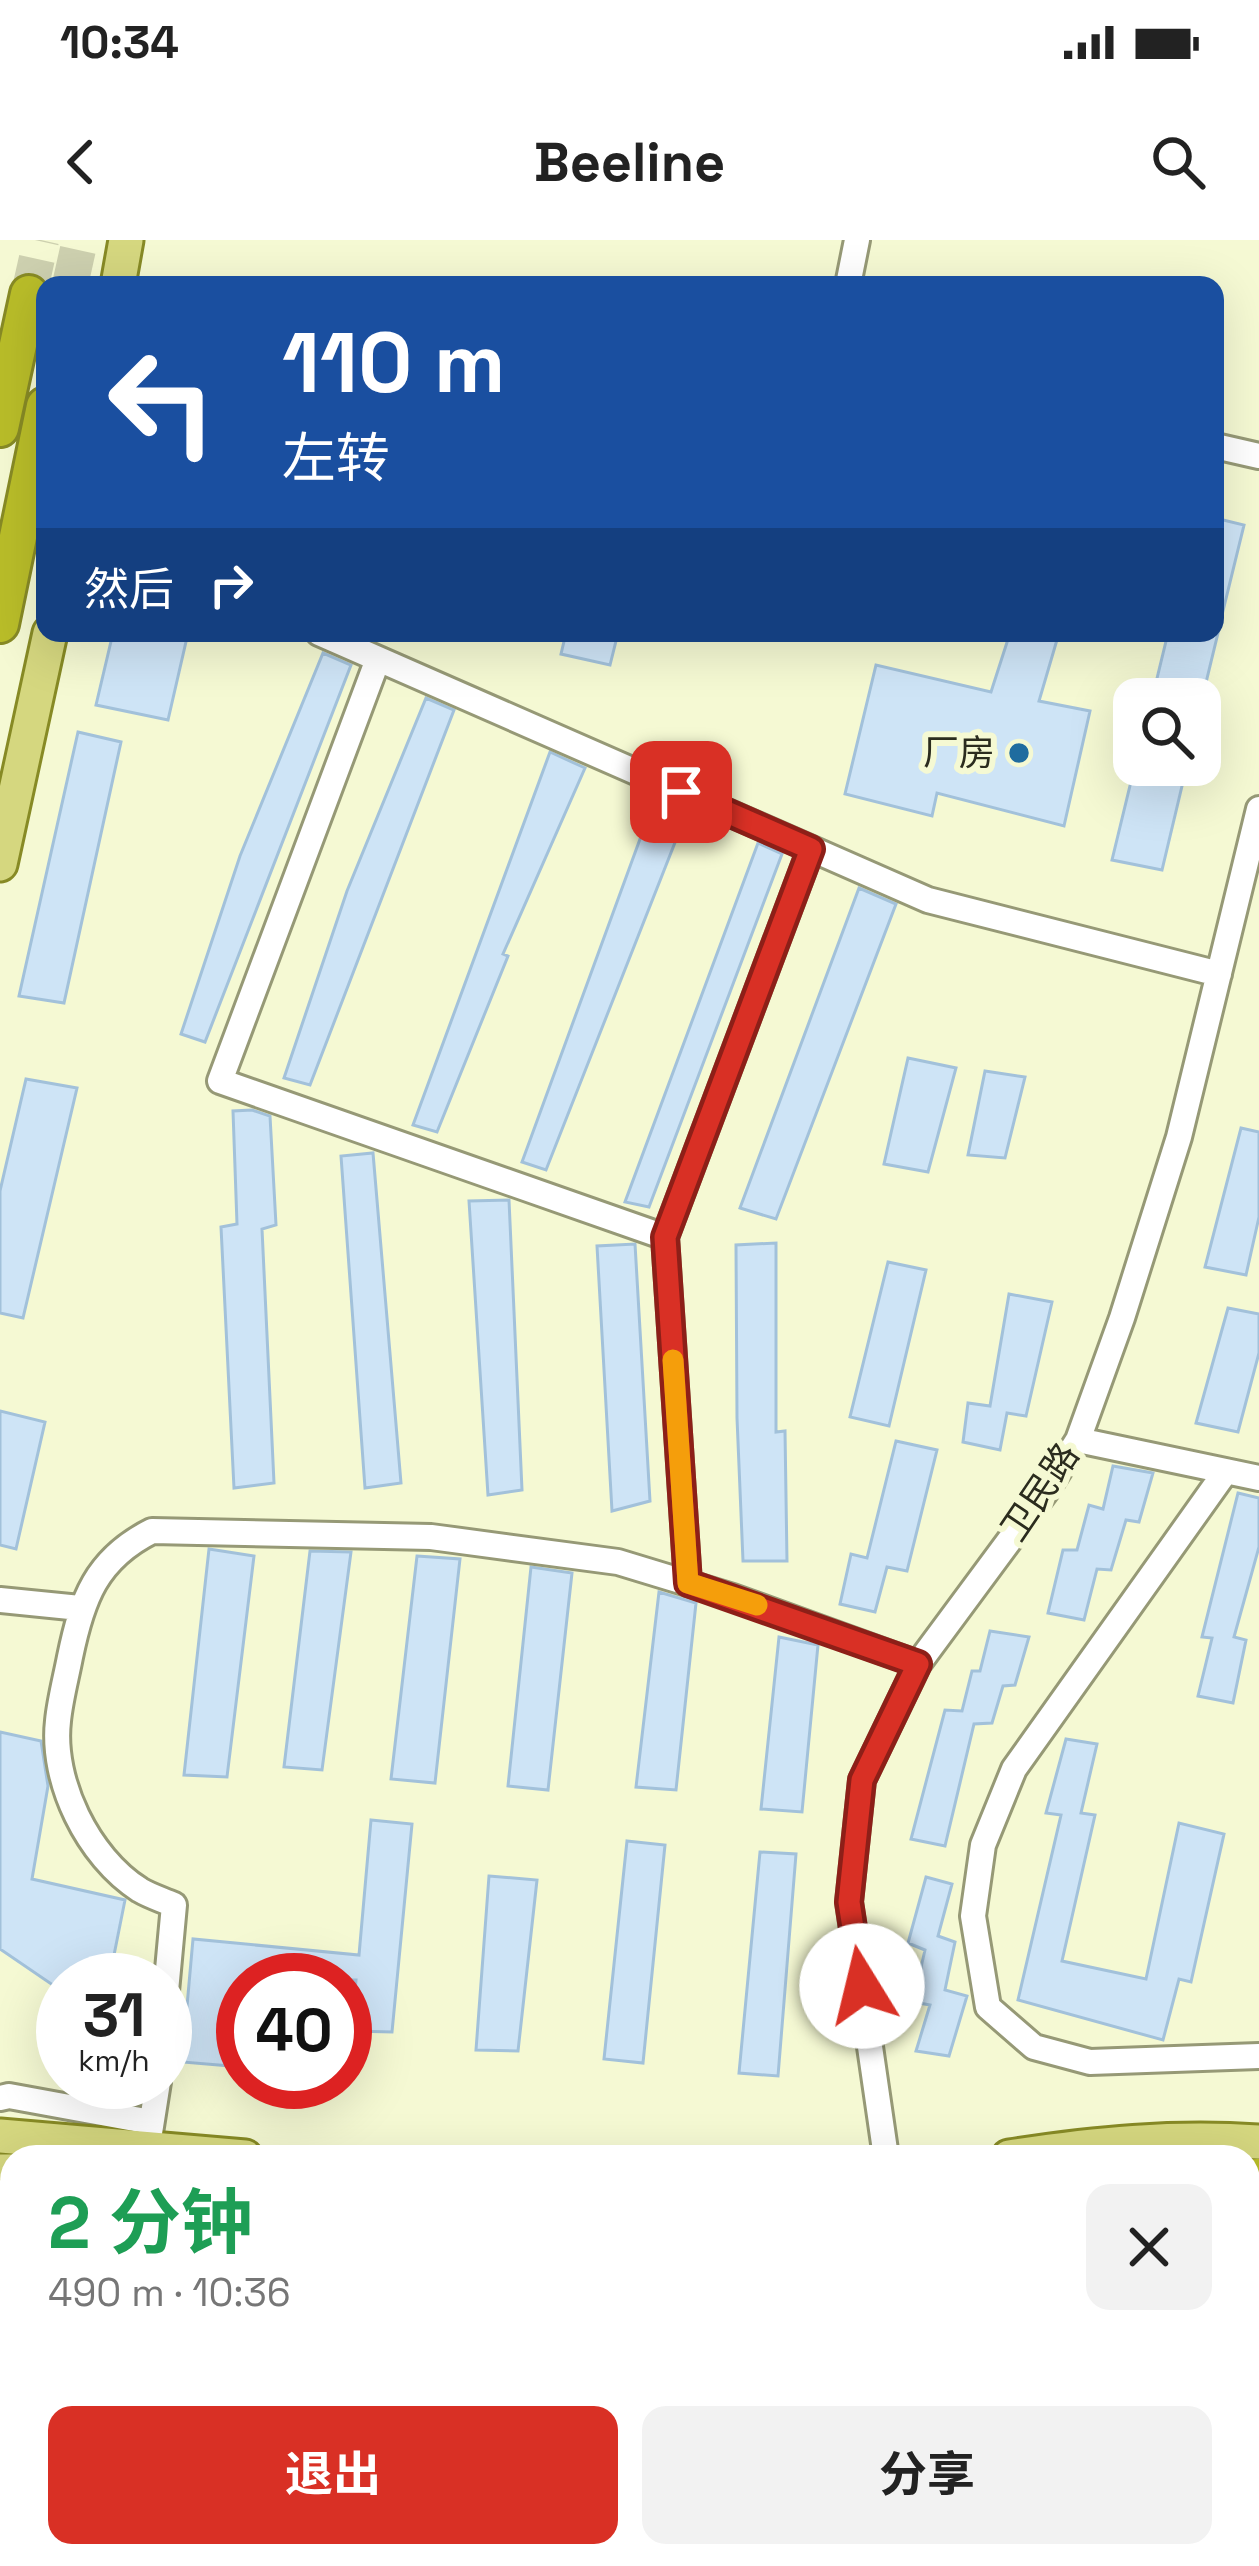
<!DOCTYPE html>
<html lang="zh">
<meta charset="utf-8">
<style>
body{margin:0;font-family:"Space Grotesk","Noto Sans SC",sans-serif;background:#f2f2f2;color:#222;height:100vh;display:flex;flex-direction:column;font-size:45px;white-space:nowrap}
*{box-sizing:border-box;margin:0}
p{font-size:39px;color:#767676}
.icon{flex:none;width:66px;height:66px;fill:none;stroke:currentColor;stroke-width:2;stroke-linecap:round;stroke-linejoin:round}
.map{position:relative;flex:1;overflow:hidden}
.panel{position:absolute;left:0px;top:1905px;width:1260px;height:423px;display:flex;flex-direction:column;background:#fff;border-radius:36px 36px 0 0;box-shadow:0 12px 48px #0002}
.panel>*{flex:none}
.banner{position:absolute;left:36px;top:36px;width:1188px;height:366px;border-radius:24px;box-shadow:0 12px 48px #0002;background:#1a4fa0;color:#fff;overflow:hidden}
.tools{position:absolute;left:1113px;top:438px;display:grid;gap:24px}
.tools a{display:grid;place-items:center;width:108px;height:108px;border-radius:24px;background:#fff;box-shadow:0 12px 48px #0002;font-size:60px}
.speed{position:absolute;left:36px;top:1713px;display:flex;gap:24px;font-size:60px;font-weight:700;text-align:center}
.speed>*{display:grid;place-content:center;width:156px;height:156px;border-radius:50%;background:#fff;box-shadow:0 12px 48px #0002;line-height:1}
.speed small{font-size:30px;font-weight:400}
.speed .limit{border:18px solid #d22;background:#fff;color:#111}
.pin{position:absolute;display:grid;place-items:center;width:102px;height:102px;color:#fff;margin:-51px;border-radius:24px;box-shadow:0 6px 18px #0006}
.me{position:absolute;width:132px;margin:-66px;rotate:351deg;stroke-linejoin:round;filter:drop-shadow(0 0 9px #0008)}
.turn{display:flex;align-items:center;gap:42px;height:252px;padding:0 48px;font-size:54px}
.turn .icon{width:156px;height:156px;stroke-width:2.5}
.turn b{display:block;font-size:84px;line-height:102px}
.then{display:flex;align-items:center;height:114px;padding:0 48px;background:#0003;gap:24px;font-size:45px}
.round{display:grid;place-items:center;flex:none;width:126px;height:126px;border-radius:24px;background:#f2f2f2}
.overview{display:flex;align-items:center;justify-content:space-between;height:204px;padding:0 48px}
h1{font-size:72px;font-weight:700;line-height:90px;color:#1e9e55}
.button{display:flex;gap:24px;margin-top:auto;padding:24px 48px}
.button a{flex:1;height:138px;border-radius:24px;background:#d93025;color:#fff;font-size:48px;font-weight:700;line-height:138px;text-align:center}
.button a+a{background:#f2f2f2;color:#222}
.status{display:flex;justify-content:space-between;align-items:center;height:84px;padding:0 60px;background:#fff;direction:ltr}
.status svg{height:33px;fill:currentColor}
header{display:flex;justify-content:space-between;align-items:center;height:156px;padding:0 48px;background:#fff;font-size:54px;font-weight:700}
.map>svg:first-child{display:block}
</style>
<div class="status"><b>10:34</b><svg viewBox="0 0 49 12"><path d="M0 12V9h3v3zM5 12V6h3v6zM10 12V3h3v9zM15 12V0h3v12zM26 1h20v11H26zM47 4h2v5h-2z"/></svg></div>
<header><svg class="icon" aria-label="back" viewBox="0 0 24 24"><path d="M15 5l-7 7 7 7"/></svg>Beeline<svg class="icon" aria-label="search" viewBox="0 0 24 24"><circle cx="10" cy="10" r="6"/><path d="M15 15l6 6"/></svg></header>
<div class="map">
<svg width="1259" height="2326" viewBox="0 0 1259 2326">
<rect width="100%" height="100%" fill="#f5f9d3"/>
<path fill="#cee4f6" stroke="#a2c1da" stroke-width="3" d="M1215 278 1244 285 1221 379H1215Z
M113 393H188L168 480 96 465Z
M566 393H618L610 425 561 414Z
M1010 393H1059L1039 461 1090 471 1064 586 937 553 932 576 845 554 876 425 991 452Z
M1168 393H1218L1202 459H1152Z
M323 413 351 425 205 802 181 794 240 616Z
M426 458 454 470 310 845 284 838 347 651Z
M78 492 121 502 64 763 19 756Z
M550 512 585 528 503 714 508 716 437 892 413 885Z
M1135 525H1187L1162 630 1112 620Z
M655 558 687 572 546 930 522 922Z
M758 603 782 614 649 967 625 962Z
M859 648 896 664 776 979 740 968Z
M908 818 956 828 928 932 884 924Z
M985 831 1025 837 1005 918 968 915Z
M26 839 77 848 23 1078 0 1073V951Z
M252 870 270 876 276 985 262 989 274 1243 234 1248 221 987 237 984 233 871Z
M1241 888 1259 892V977L1246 1035 1205 1027Z
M373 913 401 1243 365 1248 341 916Z
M509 960 522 1250 488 1255 469 961Z
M776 1003V1192L785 1191 787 1321H743L737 1178 736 1005Z
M635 1004 650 1261 612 1271 597 1006Z
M888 1022 926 1030 889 1186 850 1177Z
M1009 1054 1052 1062 1026 1176 1007 1173 1000 1210 963 1202 968 1163 990 1166Z
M1228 1068 1259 1074V1113L1238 1192 1196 1183Z
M0 1171 45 1182 16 1309 0 1305Z
M896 1201 937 1210 907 1331 887 1327 875 1372 840 1364 851 1314 867 1318Z
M1113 1226 1153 1233 1139 1282 1126 1280 1111 1330 1097 1329 1084 1380 1048 1373 1063 1310H1077L1089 1265 1103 1269Z
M1238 1253 1259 1258V1307L1234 1397 1246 1400 1233 1463 1198 1456 1212 1398 1202 1397Z
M209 1309 254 1316 227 1537 184 1535Z
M310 1311 351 1312 322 1530 284 1527Z
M417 1316 460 1319 435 1543 391 1539Z
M531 1327 572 1333 548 1550 508 1546Z
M659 1352 696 1363 676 1550 636 1547Z
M990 1391 1029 1397 1015 1445 1003 1446 992 1483 974 1484 945 1606 911 1599 945 1470 962 1471 972 1431H980Z
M779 1397 818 1405 802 1572 761 1569Z
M0 1492 41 1501 48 1546 32 1639 125 1660 109 1740H63V1752L0 1709Z
M1066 1499 1097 1504 1081 1573 1095 1575 1062 1721 1146 1739 1179 1583 1224 1594 1191 1742 1179 1739 1163 1800 1018 1760 1061 1575 1046 1573Z
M371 1580 412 1584 392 1792 352 1791 356 1740H243V1827L182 1822 193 1699 359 1715Z
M627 1601 665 1605 643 1823 604 1819Z
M760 1612 796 1614 778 1836 739 1833Z
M489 1636 537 1640 518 1811 476 1810Z
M926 1637 952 1644 938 1696 955 1702 945 1750 967 1756 949 1816 916 1811 930 1765 913 1762 925 1710 908 1703Z"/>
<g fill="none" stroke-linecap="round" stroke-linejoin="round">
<path stroke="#cdd0af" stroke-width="36" stroke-dasharray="36 18" stroke-linecap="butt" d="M70 45 80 0
M29 54 41 0"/>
<defs>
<path id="minor" d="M848 45 857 0
M1215 206 1259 216
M319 393 928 660 1219 734
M378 419 220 841 665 997
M1078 1200 1259 1238
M1226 1231 1014 1529 983 1605 973 1676 988 1767 1034 1807 1090 1822 1259 1816
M688 1343 665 997 811 609
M0 1360 80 1368
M165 1762 174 1665C163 1660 150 1656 140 1650 88 1617 51 1541 58 1481 60 1460 66 1438 70 1417 82 1359 96 1319 152 1291L431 1297 618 1322 733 1357 918 1424
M0 1858 9 1856 151 1882
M150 1893 158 1842
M886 1917 849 1662 862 1540 918 1424 1046 1251 1078 1200 1122 1078 1179 897 1259 569
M69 2316 72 2326
M462 2316 670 2326
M871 2316V2326
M201 2326V2316"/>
<path id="major" d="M118 45 126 0
M0 624 50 393
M0 1896 245 1917
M1009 1917C1093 1904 1174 1896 1259 1902
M0 1931H12
M1248 2020 1259 2019
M0 2041 12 2042
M0 2115 12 2102"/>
<path id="highway" d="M0 188 29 54
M0 384 45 166
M1248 1938 1259 1937
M0 1957H12
M1248 1981H1259
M0 2000 12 2001"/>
</defs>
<use href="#minor" stroke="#969976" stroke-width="30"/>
<use href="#major" stroke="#878a25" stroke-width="39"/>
<use href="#highway" stroke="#878a25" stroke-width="42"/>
<use href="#minor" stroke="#fff" stroke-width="24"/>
<use href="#major" stroke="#d5d77f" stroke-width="33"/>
<use href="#highway" stroke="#b9bd29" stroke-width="36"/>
</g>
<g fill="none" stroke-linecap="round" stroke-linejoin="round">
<defs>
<path id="route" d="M681 552 811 609 665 997 688 1343 918 1424 862 1540 849 1662 862 1746"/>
</defs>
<use href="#route" stroke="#8d1f18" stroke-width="30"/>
<use href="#route" stroke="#d93025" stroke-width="21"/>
<path stroke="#f59e0b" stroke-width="21" d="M673 1120 688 1343 757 1365"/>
</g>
<circle fill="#1f6c9f" stroke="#f5f9d3" stroke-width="4.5" cx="1019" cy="513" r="12"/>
<g text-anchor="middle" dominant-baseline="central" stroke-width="12" stroke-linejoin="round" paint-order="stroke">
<g font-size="36" fill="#2b2c1e" stroke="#f5f9d3" text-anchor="end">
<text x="995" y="513">厂房</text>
</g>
<g font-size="36" fill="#2b2c1e" stroke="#f5f9d3">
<text transform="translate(1040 1252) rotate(-56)">卫民路</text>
</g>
</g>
</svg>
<div class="tools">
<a><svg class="icon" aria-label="search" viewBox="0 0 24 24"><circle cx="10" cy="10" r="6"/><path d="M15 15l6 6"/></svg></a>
</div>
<div class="speed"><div>31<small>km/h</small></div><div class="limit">40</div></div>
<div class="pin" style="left:681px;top:552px;background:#d93025"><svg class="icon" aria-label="arrive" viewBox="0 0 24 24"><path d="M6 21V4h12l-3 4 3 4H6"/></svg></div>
<svg class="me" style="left:862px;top:1746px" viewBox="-20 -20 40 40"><circle r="19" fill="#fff"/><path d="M0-13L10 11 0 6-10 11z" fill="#d93025"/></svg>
<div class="banner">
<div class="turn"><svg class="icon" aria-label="left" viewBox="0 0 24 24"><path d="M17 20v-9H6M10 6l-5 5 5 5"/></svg><div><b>110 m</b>左转</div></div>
<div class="then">然后<svg class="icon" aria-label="right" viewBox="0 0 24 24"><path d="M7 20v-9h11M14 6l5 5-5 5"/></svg></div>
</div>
<section class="panel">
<div class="overview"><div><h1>2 分钟</h1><p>490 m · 10:36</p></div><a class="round"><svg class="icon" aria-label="close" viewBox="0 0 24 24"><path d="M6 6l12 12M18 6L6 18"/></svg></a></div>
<div class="button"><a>退出</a><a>分享</a></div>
</section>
</div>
